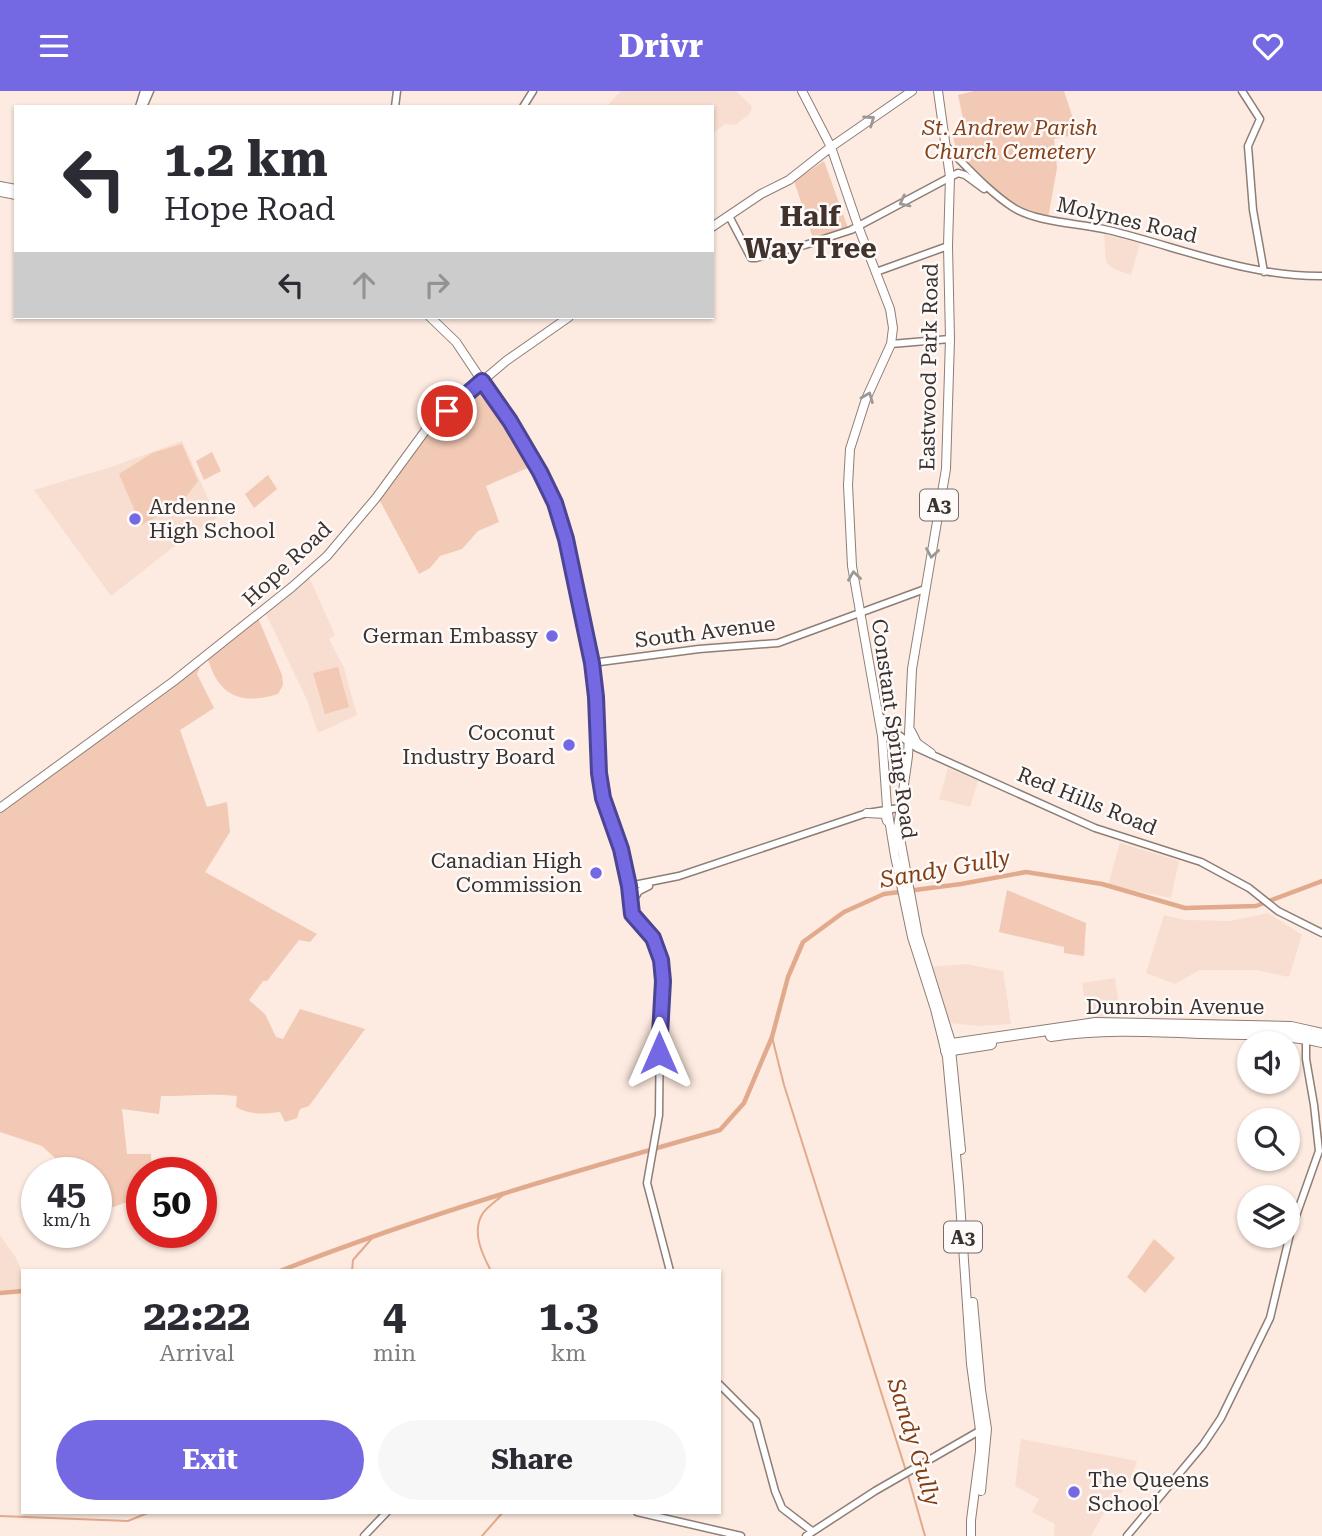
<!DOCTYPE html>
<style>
body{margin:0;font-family:"Roboto Serif",serif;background:#f7f7f7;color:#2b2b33;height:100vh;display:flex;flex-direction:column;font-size:26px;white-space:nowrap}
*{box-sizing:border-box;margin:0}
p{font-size:23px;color:#7c7c81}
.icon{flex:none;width:38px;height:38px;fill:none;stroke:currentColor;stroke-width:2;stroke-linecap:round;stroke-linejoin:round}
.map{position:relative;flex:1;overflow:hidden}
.drawer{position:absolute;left:21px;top:1178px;width:700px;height:245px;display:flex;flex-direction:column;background:#fff;border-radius:0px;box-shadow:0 2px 5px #0004}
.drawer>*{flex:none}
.top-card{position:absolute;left:14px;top:14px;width:700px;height:214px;border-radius:0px;box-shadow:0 2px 5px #0004;background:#fff;color:#2b2b33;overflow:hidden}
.controls{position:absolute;left:1237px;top:940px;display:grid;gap:14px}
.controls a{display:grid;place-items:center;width:63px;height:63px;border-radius:50%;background:#fff;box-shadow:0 2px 5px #0004;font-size:35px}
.speed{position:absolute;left:21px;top:1066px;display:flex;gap:14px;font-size:35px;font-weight:700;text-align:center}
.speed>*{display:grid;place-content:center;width:91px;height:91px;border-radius:50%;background:#fff;box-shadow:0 2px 5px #0004;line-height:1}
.speed small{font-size:18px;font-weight:400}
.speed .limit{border:10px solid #d22;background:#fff;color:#111}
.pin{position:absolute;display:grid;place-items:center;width:60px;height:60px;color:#fff;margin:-30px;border:4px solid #fff;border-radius:50%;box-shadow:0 2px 7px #0007}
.me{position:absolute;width:77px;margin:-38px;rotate:0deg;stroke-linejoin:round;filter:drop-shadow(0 0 5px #0008)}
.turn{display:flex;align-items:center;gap:24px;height:147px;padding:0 35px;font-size:32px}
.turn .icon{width:91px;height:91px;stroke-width:2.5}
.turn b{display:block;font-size:49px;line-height:60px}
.lanes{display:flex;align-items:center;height:66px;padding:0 35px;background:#0003;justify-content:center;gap:35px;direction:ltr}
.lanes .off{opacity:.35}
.eta{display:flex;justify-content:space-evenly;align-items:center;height:119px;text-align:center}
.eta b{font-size:42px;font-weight:700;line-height:49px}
.action{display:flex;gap:14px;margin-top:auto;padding:14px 35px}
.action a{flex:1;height:80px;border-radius:42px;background:#7568e3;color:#fff;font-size:28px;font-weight:700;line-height:80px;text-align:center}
.action a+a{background:#f7f7f7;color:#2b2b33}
header{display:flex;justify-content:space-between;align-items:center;height:91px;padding:0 35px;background:#7568e3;color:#fff;font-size:32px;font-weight:700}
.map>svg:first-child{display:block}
</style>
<header><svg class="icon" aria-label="menu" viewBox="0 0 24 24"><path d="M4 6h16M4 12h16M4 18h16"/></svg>Drivr<svg class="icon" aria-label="heart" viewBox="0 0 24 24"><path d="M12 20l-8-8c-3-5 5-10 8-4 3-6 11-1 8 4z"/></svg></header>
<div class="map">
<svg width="1322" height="1445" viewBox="0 0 1322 1445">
<rect width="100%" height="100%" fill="#fdeae0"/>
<path fill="#f8ded0" d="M621 0H736L752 15 750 23 735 34 725 33 712 43V16H606Z
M1104 143 1140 153 1131 184 1114 178 1106 171Z
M182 350 217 427 181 450 111 505 34 399 114 375Z
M309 486 335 544 329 548 344 577 357 624 318 642 307 609 265 521Z
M948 677 978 690 970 716 939 708Z
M1120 752 1179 770 1171 807 1108 794Z
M1268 822 1302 844 1289 886 1256 879H1200L1175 893 1146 882 1164 824 1186 829 1230 830Z
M966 873 1003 880 1011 933 978 935 949 932 930 876Z
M1115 887 1121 930 1088 929 1082 892Z
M0 1144 16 1167 23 1183V1198L0 1200Z
M1021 1348 1137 1370 1129 1392 1104 1422 1091 1445H1054L1055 1433 1032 1421 1039 1408 1015 1395Z"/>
<path fill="#f1c9b4" d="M974 0H1064L1078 43 1054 48 1057 77 1048 127 1008 110 957 64 953 44 966 41 958 4Z
M824 70 848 137 813 147 794 90Z
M480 299 484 300 532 375 486 395 499 431 478 440 462 458 440 465 430 477 419 483 379 408 426 342 475 301Z
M182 353 198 390 180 414 141 434 119 383 152 362Z
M212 361 221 380 204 389 196 370Z
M268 384 277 398 254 417 245 403Z
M258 527 282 584 283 594 278 603C242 614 219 606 208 568Z
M201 574 197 583 214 617 180 639 207 716 227 711 230 741 205 781 317 843 310 851 299 849 267 890H263L249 909 265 923 276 946 283 948 300 918 365 938 309 1015 300 1018 297 1027 285 1031 280 1021C265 1023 250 1024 236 1016L237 1005C212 1002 187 1005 161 1005L159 1023 122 1018 127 1063H151L152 1081 142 1082V1106L110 1117 96 1105V1082L70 1081 42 1055 0 1041V722L111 638C127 635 183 587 201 574Z
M338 576 349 616 325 623 313 582Z
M1007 799 1086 832 1084 865 1064 862V856L999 841Z
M1154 1148 1175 1167 1145 1202 1127 1186Z"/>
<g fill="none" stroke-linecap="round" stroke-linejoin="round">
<path stroke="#e2aa8d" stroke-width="2" d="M772 946 784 994 906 1380
M352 1180 353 1169 374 1145
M491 1180C482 1163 471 1140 483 1122 488 1115 498 1109 504 1103
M908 1385 925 1445
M0 1425 128 1430 150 1421
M482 1445 503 1421"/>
<path stroke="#e2aa8d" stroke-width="4.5" d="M280 1180C423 1124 572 1081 720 1039L744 1012 772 946 788 886 803 851 844 821 884 803 961 793 1026 781 1102 793 1185 817 1256 815 1322 790
M0 1202 23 1200"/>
<defs>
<path id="secondary" d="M1242 0 1260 28 1248 55 1253 119 1264 181
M139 16 144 0
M143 16 150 0
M395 16 397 0
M523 16 533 0
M947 56C968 77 989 101 1014 117 1039 132 1080 132 1108 139 1179 156 1248 186 1322 185
M729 125 751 167H756L805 154 851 139 958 82 965 84 984 98
M876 181 948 155
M891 253 950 248
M482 290 517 342 555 412 566 448 592 572 596 606 599 682 602 707 621 758 632 823 653 847 661 869 663 890 660 928 659 1024 647 1092 670 1180
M592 572 699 558 778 552 925 498
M879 624 893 640 917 657 1095 737 1201 771 1249 797 1278 820 1322 842
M629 795 679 785 867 722 899 717
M632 811 639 800 649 795
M719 1293 756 1330 775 1400 782 1417 812 1440
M637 1421 741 1445
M364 1445 387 1421
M806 1445 875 1400 981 1339
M1127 1445 1203 1354 1221 1327 1270 1227 1291 1139 1319 1060 1314 1014 1306 968V947"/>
<path id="primary" d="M802 0 831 56 858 135 890 218 893 237 891 253 866 308 850 358 848 394 852 475 882 645 887 716 895 765 912 846 935 918 947 966 959 1096 971 1273 980 1339V1360L971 1429V1445
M938 0 950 86 948 155 950 248 946 378 912 578 908 665 898 736 918 845 950 948 961 1059
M0 95 16 98
M0 101 16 104
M712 136 761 103 789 89 831 56 912 0
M430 226 456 251 482 290
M911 640 917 652 931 662
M0 717 174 590 292 496 327 465 376 407 428 336 506 270 569 226
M867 722 885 723 887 730
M973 1211 981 1299 987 1338 981 1400"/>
<path id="highway" d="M1051 945C1102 937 1152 940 1203 942 1243 943 1282 942 1322 951
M945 954 1096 932 1291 936 1322 943
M946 960 991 953"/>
</defs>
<use href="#secondary" stroke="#8f7e76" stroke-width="9"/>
<use href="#primary" stroke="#8f7e76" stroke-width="10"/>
<use href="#highway" stroke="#8f7e76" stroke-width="12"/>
<use href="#secondary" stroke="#fff" stroke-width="6"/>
<use href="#primary" stroke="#fff" stroke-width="8"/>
<use href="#highway" stroke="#fff" stroke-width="10"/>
</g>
<defs><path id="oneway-chevron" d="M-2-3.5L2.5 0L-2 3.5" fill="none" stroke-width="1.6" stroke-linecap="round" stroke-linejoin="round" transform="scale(1.75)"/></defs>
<g stroke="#9c9896">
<use href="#oneway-chevron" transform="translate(870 29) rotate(-35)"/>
<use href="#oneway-chevron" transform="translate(904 111) rotate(153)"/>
<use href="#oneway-chevron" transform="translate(868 306) rotate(-68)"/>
<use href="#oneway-chevron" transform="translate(932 462) rotate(99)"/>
<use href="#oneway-chevron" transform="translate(854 485) rotate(-98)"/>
</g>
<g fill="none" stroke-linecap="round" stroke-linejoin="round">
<defs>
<path id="route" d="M447 320 482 290 510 330 540 381 555 412 566 448 592 572 596 606 599 682 603 707 621 758 629 795 632 823 653 847 661 869 663 890 659 962"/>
</defs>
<use href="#route" stroke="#4c4494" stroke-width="18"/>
<use href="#route" stroke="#7568e3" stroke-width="12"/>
</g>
<g fill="#7568e3" stroke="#fefaf9" stroke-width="2.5">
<circle cx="135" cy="428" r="7"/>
<circle cx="552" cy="545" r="7"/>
<circle cx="569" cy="654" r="7"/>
<circle cx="596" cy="782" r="7"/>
<circle cx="1074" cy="1401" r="7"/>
</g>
<g text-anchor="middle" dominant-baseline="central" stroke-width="5" stroke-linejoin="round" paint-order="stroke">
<g fill="#fefaf9" stroke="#746e6b" stroke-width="2">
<rect x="920" y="398.5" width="38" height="31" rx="5"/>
<rect x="944" y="1130.5" width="38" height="31" rx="5"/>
</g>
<g font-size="19" font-weight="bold" fill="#39322e">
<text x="939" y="414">A3</text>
<text x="963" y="1146">A3</text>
</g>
<g font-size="21" font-style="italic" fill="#854117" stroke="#fefaf9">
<text x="1010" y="37">St. Andrew Parish<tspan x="1010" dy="24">Church Cemetery</tspan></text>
</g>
<g font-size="21" fill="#39322e" stroke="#fefaf9">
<text transform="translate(1127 129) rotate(13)">Molynes Road</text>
<text transform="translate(929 276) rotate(-89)">Eastwood Park Road</text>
<text transform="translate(287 473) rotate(-43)">Hope Road</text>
<text transform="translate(705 541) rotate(-7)">South Avenue</text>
<text transform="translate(894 638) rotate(82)">Constant Spring Road</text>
<text transform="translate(1087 710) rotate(22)">Red Hills Road</text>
<text x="1175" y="916">Dunrobin Avenue</text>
</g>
<g font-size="21" fill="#39322e" stroke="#fefaf9" text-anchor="end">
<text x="149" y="416" text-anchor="start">Ardenne<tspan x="149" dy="24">High School</tspan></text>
<text x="538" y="545">German Embassy</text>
<text x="555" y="642">Coconut<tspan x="555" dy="24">Industry Board</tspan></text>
<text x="582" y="770">Canadian High<tspan x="582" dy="24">Commission</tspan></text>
<text x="1088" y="1389" text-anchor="start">The Queens<tspan x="1088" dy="24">School</tspan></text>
</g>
<g font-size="23" font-style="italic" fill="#813e13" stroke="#fefaf9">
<text transform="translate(945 778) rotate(-10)">Sandy Gully</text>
<text transform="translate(914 1351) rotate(73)">Sandy Gully</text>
</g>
<g font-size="28" font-weight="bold" fill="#41332b" stroke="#fefaf9">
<text x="810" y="125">Half<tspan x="810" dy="32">Way Tree</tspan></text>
</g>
</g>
</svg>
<div class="controls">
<a><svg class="icon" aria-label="sound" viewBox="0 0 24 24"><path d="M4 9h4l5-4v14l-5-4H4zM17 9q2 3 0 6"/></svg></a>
<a><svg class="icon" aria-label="search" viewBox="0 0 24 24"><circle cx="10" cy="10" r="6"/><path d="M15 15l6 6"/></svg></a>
<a><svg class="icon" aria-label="layers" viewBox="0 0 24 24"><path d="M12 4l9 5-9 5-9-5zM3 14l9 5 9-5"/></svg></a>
</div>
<div class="speed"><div>45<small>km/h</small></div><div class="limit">50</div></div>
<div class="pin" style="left:447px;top:320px;background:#d93025"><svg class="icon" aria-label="arrive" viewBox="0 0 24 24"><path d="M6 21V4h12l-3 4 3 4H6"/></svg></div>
<svg class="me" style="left:659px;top:962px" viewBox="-20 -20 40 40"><path d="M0-17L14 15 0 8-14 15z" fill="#7568e3" stroke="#fff" stroke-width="4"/></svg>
<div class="top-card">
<div class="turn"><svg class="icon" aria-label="left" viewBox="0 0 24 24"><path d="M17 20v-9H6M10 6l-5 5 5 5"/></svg><div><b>1.2 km</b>Hope Road</div></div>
<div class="lanes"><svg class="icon" aria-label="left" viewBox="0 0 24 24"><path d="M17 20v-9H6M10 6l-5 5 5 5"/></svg><svg class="icon off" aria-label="ahead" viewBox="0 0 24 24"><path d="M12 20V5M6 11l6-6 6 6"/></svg><svg class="icon off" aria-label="right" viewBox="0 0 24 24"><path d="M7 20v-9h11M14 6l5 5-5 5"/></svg></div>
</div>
<section class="drawer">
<div class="eta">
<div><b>22:22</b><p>Arrival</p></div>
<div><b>4</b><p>min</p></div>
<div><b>1.3</b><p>km</p></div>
</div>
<div class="action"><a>Exit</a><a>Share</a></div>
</section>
</div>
